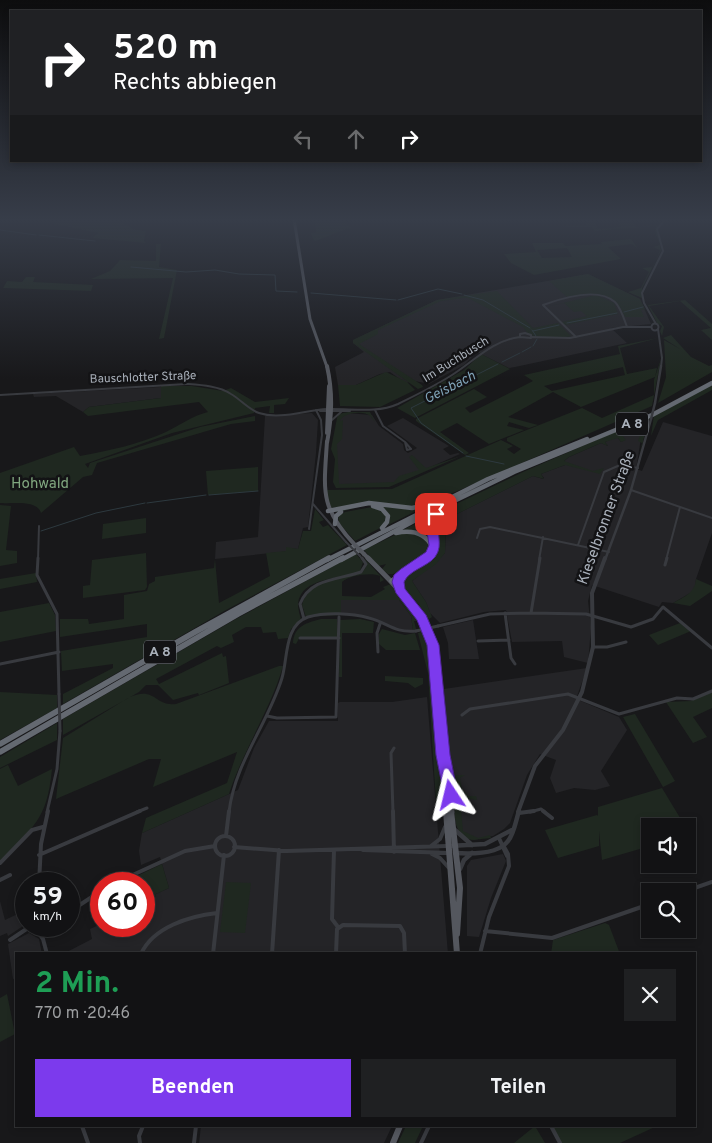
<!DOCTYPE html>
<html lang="de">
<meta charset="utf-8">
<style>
body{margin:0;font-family:Overpass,sans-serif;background:#1f2022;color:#f1f3f6;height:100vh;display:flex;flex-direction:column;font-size:19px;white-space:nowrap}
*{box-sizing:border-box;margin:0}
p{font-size:16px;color:#9c9ea0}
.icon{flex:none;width:28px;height:28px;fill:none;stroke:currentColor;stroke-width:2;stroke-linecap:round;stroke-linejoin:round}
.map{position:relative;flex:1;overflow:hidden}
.drawer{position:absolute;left:15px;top:952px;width:681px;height:175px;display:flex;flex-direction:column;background:#121214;border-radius:0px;box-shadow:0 2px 8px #0003,0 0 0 1px #313234}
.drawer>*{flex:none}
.top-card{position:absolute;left:10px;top:10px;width:692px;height:152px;border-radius:0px;box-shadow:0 2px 8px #0003,0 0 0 1px #313234;background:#202124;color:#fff;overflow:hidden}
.fabs{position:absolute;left:641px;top:818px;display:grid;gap:10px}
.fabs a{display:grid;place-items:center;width:55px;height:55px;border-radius:0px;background:#121214;box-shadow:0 2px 8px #0003,0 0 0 1px #313234;font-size:25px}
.speed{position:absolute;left:15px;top:872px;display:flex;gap:10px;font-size:25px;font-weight:700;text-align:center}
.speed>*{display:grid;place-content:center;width:65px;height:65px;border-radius:50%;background:#121214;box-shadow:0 2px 8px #0003,0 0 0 1px #313234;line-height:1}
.speed small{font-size:12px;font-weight:400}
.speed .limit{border:8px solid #d22;background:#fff;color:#111}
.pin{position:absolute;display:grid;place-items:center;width:42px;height:42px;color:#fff;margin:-21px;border-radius:10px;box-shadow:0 2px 8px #0006}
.me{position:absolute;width:55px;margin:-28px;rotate:350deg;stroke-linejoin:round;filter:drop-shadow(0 0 4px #0008)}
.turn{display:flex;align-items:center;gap:18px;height:105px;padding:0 20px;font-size:22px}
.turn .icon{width:65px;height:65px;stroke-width:2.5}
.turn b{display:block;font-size:35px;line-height:42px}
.lanes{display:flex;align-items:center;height:48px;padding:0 20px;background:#0003;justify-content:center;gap:25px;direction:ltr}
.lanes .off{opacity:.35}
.round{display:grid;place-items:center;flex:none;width:52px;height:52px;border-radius:0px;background:#1f2022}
.overview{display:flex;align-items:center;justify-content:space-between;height:85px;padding:0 20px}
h1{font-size:30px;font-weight:700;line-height:38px;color:#1e9e55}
.button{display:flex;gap:10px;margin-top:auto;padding:10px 20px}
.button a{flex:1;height:58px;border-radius:0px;background:#7c3aed;color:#fff;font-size:20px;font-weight:700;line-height:58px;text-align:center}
.button a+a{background:#1f2022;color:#f1f3f6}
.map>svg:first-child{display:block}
</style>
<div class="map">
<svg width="712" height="1143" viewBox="0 0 712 1143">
<rect width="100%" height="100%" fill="#18181a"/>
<path fill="#242427" d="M588 274 640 299 651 324 611 328 627 343 515 367 509 368 477 352 464 365 429 384 415 381 405 383 390 372 380 374 356 385H338L335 367 364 352 353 343V340L437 300Z
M161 387V398L89 407 83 412 56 396 34 397 33 394Z
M312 413 318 420 316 453 308 527 303 528 298 549 286 548V551L281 552 215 559 216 542 258 537 265 416Z
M347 413 372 415 379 426 403 444 404 450 408 453 417 448 387 426 403 418 449 446 443 449 450 455 458 453 460 454 392 484 338 486 335 445 340 418Z
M663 422 712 436V533L696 579 695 588 692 592 673 603 662 602 659 607 592 585 588 601 591 628 588 663 564 657 562 641 512 642 506 610 484 612 440 623 430 613 426 602 412 581 445 553 446 521 449 518 533 476 543 479 544 478 541 474 565 465 564 461 569 457 601 443 608 446 605 442 614 438H618L621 442 625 440 621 435 643 426 636 469 642 471Z
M341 600H399L411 616 413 630H398L373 618 341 615Z
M473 620 479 659H449L448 643 443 627Z
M587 668 576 699 619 717 627 730 601 771 610 786 595 790 574 788 556 793 550 778 556 760 540 754 527 775 510 823 504 829 493 836 474 840 459 832 455 821 444 689Z
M427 697 448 954H63L92 939 90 929 101 924V926H144V904L154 900 156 894 169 888 160 857 141 865 139 851 142 833 238 790 254 748 269 721H338V703L340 702H392Z
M503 854 506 861 491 898 479 937 467 936V866L471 860Z
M0 901 5 920 26 910V924L8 936 7 933 0 936Z
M29 933 39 939 42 954H16V978L13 979 8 944Z
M201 1126H392L384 1143H199Z"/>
<path fill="#1f2820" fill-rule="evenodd" d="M55 219H114L136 230 146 231 144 241 146 243 92 238 98 233 50 223Z
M317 219H342L351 228C336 231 327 238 314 241L311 233 316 232 315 221Z
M585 219H593L598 229 621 227 616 219H629L636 227 658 225 656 229 661 250 642 288V298L628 292 641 288 649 272 642 268 653 267 660 250 653 247 660 245 655 232 656 226 594 231 599 239 592 227H554L586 225Z
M631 239 638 249 632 244 608 247 621 259 495 282 534 275 511 263 504 254 536 252 532 243H563L565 246 602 244 601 242ZM567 248 572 257 542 258 537 250Z
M156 244H161L159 267 177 270 164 338 159 339 173 278 91 279 110 271 120 260 156 261Z
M588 274 640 299 645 309 641 310 644 317H625C612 288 594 293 568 298L549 281Z
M26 277H35L33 282 93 285 91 291 3 288 7 281 22 282Z
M497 291 533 328 558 323 571 336C562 339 535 339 527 333 526 331 525 329 523 327L468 298H463L441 301 378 330V334L359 344 422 385 423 387 418 389 353 343V340L437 300Z
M596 295 614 303 618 314 565 325 562 322 587 316 581 311 574 312 564 303 546 307Z
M685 300 712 324V340L701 330 711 328 680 301 649 306 664 327 662 336 660 331 662 326 657 323 648 305Z
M671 335 691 357 709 366 712 365V372L658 403 666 377 664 340 680 349 663 338Z
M658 338 620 348 627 374 657 368 655 377 581 407 553 392 508 417 538 425 529 428 509 422 507 426 524 430 489 444 457 423 440 432 469 453 465 455 416 421V419L474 389 487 397 465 408 470 413 533 381 524 375 620 354 618 346ZM623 367 625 375 552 391 544 386Z
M481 354 510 369 415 418 397 408 464 370Z
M661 359 652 406 430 503 414 507 380 503 331 508 326 490 392 489 501 440 513 446 507 449 514 454 521 449 507 441V438L582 408 602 418 654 395V380Z
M386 372 407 382 415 390 380 407 340 406 338 385H356Z
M712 384V390L658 420 651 436 654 415Z
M161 386H192L223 391 231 388 255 402 289 398 285 404 274 405V413H269L270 406 255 408 254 413 172 433 85 464 88 468 90 463 200 427 255 416V421L231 424 97 463 92 475 83 477 41 513C37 499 12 504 0 503V473L74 447 80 456C108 451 140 444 166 432 180 425 192 416 208 412L199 402 88 416 83 412 89 407 161 398Z
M348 412H370L375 422C373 420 372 418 370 416 363 410 343 413 340 421L343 420 342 439 337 444 339 484 394 482 399 476 419 470 409 457 412 455 426 468 461 456 389 487 336 488 333 482 335 459 331 449 337 418 339 414Z
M649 417 639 458 642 443 638 441 643 427 622 435 626 440 621 442 618 438 605 442 608 446 601 443 569 457 564 461 593 471 604 468 600 474 565 465 541 474 544 479 533 476 449 518 446 521 445 553 436 564 412 581 426 602 432 617 429 619 431 626H428L418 604 400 584 401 577C430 553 439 569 433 523L442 511 454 505 523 472Z
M258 467V491L208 495 206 471Z
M370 504 403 508H422L388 525 390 519 388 513C371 496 351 513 333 512Z
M0 505 11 506 6 550 17 551V563L0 566Z
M372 507 385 513 387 520 382 527 355 541 339 523 338 516 345 512Z
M315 509 324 520 319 522 323 527 328 525 347 545 226 610 63 704V694L113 668V664L62 671 61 651 147 637V624L60 637V619H88L89 624 124 619V595L147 591 149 584 155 581V577L214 568 215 559 219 603 270 576 266 553 286 551V547L298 549 303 531H311Z
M435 514 430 526 433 544 421 532 403 530Z
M146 518V533L102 539 103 524Z
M399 533 422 535 431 549 430 551C419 561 404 575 388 574L382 569 386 564 378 566 364 550Z
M146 553 147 587 145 590 83 598V586L90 585 92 560Z
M356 554 363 562 360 571C342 580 301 576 298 604 298 610 300 615 301 620L291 629 288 638 278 639 276 632 263 633 261 627H246L232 635 234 642 221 648 217 646 156 679 159 684 222 653 223 657 226 656 229 683 199 695 198 693 173 700 158 685H146L139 692 63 735V719L236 619Z
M365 559 384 580 380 582V576C372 572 349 575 342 582V596L371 597 385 589 383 587 391 584 414 609 422 627 417 621H414L416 629 413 630 411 616 399 600H341V615L306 617 302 605C308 580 341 578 362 573L366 567Z
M36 573 37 582 0 589V579Z
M696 579 712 586V591L690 606 673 603C684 597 695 593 696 579Z
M49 603 55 615 56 631 0 642V612Z
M321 619H337V637H300L296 644 293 643C294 626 306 623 321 619Z
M360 619 374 622 373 633H342V677H339L340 620Z
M680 623 691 631 658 645 649 635Z
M382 629 405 635 415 633 420 650H386L379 644V634Z
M424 631 431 655 442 791H439L441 819H437L428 673 418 633Z
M279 666H283C270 711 243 750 229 794L142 833 146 818 227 783 237 752 153 787 161 759H149L56 799 63 738 128 698C156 685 154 707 176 704Z
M385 676 423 678V684L415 688 408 683 385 681Z
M0 692 57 695V708L0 740Z
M712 692V708L693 717 707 737 693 743 666 702 690 701Z
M635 714 675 781 663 787 623 717Z
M57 723V740L0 768V757Z
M8 765 18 786 52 769C47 820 34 826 0 861V769Z
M450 775H465L460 778 462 789 468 796H476L477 800 458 797Z
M662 788 685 826H650V846L602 860 599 831V846L558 858 545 830 597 815 598 816V807Z
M454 800 461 810 463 831 478 838 490 835 491 838 472 840C453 835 455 816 454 800Z
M162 864 169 888 156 894 154 900 144 904V884H139V875Z
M226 882 251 883 245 933 220 932Z
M605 923 609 925 620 954H551L553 940Z
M7 994 15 1034 0 1042V998Z
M406 1126H423L415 1143H398Z
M535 1126 545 1143H514Z
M551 1126H657L620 1143H560Z"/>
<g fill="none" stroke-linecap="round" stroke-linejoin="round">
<path stroke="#2d393f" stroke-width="1" d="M0 230 36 235
M39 235 95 241
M131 267 186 272 215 270 239 274 275 275 276 291 297 292
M311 293 396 300
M464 295 483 300 530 328
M398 300 438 289 462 294
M624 312 643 307
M567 323 617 313
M532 330 536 336
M533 331 559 325
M533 346 537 339
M522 352 531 347
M502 362 520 353
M463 453 421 423 411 408 498 364
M466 456 504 464
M209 495 258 491
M147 503 206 495
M41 531 96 513 145 503"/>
<path stroke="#383a3f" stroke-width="2" d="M525 333 531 335V338L520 337V334Z
M532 337 570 338 623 327H651
M576 337 543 305C562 298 598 287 615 302 621 308 624 319 627 327
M0 395 187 384C201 385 219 386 231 394 240 399 249 410 259 413 280 420 305 410 327 409 350 408 376 414 398 404 416 395 435 386 452 375 474 361 493 340 520 337
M375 410 383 426 405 442
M320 411H350
M332 420 341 412
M405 442 411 449 407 450Z
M631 490 712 518
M313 504 346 542
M309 529 322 435 321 420 316 410
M477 538 480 529 490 527 609 552
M578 545 604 472 620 465 638 468
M360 556 363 560
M38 560 39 526
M539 560 543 537
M666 560 680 507"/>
<path stroke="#383a3f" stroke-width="3" d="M38 558 37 575 57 614 59 694
M665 565 667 558
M505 613 511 658 515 664
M531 613 540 558
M304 619 300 604C310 578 338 580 361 572L366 564 362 558
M438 626 490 614 531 613 586 614 631 627 653 619 663 607 712 648
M300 638H339
M478 641 509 640
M593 647H607L626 642
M378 652 377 633 380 624
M0 664 59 652
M462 715 470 709 568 694 619 714 677 698 693 699 712 691
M267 716 277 718 336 717 339 617
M47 812 57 769 60 731
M137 812 147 808
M229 812C235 762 268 724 282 678 288 658 284 625 308 617 325 612 352 613 369 618 389 623 393 633 416 631
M393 812 391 753 394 748
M530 812 541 809 545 812"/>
<path stroke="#383a3f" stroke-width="4" d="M393 811 394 852
M543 811 552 818
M519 813 534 811
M226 836 229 811
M215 846a10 10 0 1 1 20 0a10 10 0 1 1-20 0Z
M499 838 507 856
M431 846 440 839 445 827
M234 847 287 851 447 846
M334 850 332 919 338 927
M363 850 449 853
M432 854 440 858 449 868
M39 855 140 811
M0 863 32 830 43 827
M0 880 10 875
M39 884 41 844 48 811
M113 884 185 851 215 846
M686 891 712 882
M69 912 101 891
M34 926 43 939 47 954
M485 931 552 938 650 904
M40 932 49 926
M10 940 31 926
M141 954C153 927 190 916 217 913
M213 954 224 855
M272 954 279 850
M336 954 337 929 343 925 400 926 404 933 405 954
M480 954 489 917 509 866 508 854 503 845
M82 1126 88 1143
M551 1126 560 1143
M140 1143 139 1136 143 1126
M194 1143 196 1126
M421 1143 429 1126"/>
<path stroke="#383a3f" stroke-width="2" d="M651.5 327a3.5 3.5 0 1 1 7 0a3.5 3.5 0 1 1-7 0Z
M656 324 644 303 642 293 663 251 657 229 666 219
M658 329 662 358 661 367"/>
<path stroke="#383a3f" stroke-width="2.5" d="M655 403 661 366
M605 560 631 490 651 419"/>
<path stroke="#383a3f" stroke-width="4" d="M518 812 535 766 563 730 582 692 593 647 592 593 605 558"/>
<path stroke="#383a3f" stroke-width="4.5" d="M455 830 472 845
M449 846 485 844 512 830
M455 853C470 854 498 855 508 841 514 834 516 820 519 811
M460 869 464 860 472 853"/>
<path stroke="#54575e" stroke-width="3" d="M294 219 310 319 327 367"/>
<path stroke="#54575e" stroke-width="4" d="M327 366C333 393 332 416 327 443
M327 433 329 386
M327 441C324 490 319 507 355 545
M364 554 370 560"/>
<path stroke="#54575e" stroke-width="5" d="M368 558C395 585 420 609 433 645L452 812
M443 764 447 812"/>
<path stroke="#54575e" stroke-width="6" d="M446 811 457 954
M451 811 460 888 457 934
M393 1143 400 1126"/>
<path stroke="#646971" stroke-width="4.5" d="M373 506 382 509 388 516 387 522 382 528
M328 511 369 503 412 508 431 504
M335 524 336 516 341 512
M396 533C411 530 425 532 432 547
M327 560 488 479 587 439
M341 560 425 515 514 472 652 415 712 383
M425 560 435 545 432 522 445 507"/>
<path stroke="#646971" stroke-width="5.5" d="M398 578 400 590
M392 581 426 558
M0 744 195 632 329 558
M0 752 238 614 343 558"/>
<path stroke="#383a3f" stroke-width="2" d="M346 542 360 556"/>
<path stroke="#383a3f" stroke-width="3" d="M416 631 438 626
M59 694 60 731"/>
<path stroke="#383a3f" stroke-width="2.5" d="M651 419 655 403"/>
<path stroke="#54575e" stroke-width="4" d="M355 545 364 554"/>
</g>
<linearGradient id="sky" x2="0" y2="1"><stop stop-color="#0d0d0e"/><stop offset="0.58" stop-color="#373d49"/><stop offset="1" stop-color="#373d49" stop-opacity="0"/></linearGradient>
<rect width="712" height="379" fill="url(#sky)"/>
<path fill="#7c3aed" stroke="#51269a" d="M436 511 442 514C433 531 445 544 435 557 427 567 409 570 404 582L405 589 426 615 439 645 450 755 458 795 456 800 451 802 446 800 444 795 436 755 427 645 417 620 396 593 392 582 394 575 401 569 426 552 429 545 426 524 433 512Z"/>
<g text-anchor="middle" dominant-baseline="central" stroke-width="5" stroke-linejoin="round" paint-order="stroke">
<g font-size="12" fill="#a9b0ba" stroke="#131315">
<text transform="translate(456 360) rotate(-32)">Im Buchbusch</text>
<text transform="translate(143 378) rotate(-2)">Bauschlotter Straße</text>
</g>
<g font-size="14" font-style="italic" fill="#7fa2b7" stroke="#131315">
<text transform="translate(450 388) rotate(-27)">Geisbach</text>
</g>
<g fill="#131315" stroke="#7c8188" stroke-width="1">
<rect x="616" y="412.5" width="32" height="23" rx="4"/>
<rect x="144" y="640.5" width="32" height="23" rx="4"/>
</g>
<g font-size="14" font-weight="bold" fill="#a9b0ba">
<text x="632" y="424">A 8</text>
<text x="160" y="652">A 8</text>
</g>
<g font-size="15" fill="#80a67f" stroke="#131315">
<text x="40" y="484">Hohwald</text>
</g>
<g font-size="15" fill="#a9b0ba" stroke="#131315">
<text transform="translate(607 518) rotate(-70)">Kieselbronner Straße</text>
</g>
</g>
</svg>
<div class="fabs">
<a><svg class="icon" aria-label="sound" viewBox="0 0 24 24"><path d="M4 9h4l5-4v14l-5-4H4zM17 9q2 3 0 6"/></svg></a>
<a><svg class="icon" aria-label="search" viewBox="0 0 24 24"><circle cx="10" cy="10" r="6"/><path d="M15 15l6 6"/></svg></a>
</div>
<div class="speed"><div>59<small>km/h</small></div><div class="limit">60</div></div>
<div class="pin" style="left:436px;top:514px;background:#d93025"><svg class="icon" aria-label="arrive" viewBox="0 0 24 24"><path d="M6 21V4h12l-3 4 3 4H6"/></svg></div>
<svg class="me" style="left:451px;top:795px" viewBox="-20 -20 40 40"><path d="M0-17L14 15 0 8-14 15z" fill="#7c3aed" stroke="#fff" stroke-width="4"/></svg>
<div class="top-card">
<div class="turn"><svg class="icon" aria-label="right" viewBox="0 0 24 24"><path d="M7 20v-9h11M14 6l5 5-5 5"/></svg><div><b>520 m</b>Rechts abbiegen</div></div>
<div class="lanes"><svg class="icon off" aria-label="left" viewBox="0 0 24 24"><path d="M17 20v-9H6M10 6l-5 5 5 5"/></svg><svg class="icon off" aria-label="ahead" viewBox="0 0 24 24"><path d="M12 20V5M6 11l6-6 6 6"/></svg><svg class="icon" aria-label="right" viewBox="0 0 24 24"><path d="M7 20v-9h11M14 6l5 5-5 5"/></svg></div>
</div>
<section class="drawer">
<div class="overview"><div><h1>2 Min.</h1><p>770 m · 20:46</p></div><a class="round"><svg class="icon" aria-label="close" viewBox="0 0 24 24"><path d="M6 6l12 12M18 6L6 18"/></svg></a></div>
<div class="button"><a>Beenden</a><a>Teilen</a></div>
</section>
</div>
